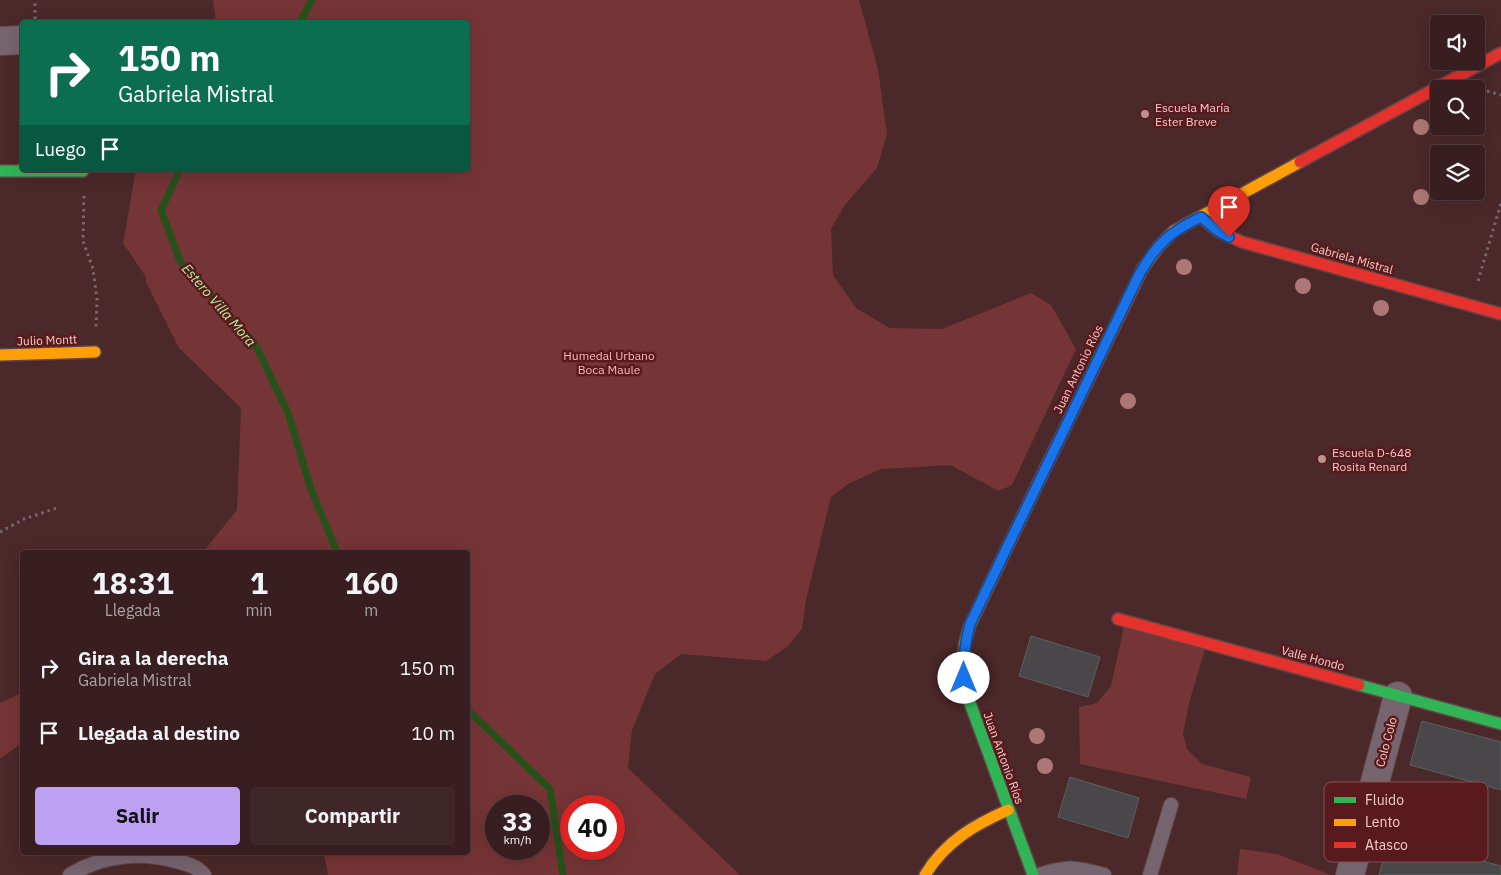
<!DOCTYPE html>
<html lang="es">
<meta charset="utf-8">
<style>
body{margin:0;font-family:"IBM Plex Sans",sans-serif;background:#3f2729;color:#f1f3f6;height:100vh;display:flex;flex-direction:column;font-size:19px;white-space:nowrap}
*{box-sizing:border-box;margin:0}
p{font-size:16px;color:#aba2a5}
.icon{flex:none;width:28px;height:28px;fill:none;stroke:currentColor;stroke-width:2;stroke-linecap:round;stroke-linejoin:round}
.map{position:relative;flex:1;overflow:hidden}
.panel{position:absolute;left:20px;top:550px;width:450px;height:305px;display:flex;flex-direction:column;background:#381e20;border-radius:5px;box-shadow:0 5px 20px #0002,0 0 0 1px #523c3e}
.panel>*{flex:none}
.guide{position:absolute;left:20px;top:20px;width:450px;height:152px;border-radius:5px;box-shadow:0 5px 20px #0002,0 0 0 1px #523c3e;background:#0b6e4f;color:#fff;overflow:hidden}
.buttons{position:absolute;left:1430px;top:15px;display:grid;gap:10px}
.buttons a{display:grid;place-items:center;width:55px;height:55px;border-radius:5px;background:#381e20;box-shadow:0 5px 20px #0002,0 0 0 1px #523c3e;font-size:25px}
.speed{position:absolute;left:485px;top:795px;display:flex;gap:10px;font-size:25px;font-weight:700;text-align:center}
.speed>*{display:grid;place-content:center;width:65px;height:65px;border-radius:50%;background:#381e20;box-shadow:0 5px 20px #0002,0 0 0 1px #523c3e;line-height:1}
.speed small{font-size:12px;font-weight:400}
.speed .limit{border:8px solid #d22;background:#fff;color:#111}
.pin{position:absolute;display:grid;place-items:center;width:42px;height:42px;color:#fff;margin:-51px -21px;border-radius:50% 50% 50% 0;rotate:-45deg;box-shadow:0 0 5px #0007}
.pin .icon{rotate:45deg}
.me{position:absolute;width:55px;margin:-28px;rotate:0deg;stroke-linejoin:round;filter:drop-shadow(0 0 4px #0008)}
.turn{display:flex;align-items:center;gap:18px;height:105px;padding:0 15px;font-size:22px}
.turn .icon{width:65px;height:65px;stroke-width:2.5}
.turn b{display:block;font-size:35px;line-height:42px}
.then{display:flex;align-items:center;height:48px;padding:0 15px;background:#0003;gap:10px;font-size:19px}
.eta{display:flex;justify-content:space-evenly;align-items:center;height:85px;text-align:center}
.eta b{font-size:30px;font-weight:700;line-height:35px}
.button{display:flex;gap:10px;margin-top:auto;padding:10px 15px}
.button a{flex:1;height:58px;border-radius:5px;background:#bca0f2;color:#111;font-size:20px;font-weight:700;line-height:58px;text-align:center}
.button a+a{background:#3f2729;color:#f1f3f6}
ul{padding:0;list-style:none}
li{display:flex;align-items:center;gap:15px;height:65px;padding:0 15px}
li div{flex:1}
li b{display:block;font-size:19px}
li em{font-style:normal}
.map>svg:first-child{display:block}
</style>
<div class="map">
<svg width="1501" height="875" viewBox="0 0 1501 875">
<rect width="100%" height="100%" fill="#4b282a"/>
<path fill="#753435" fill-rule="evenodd" d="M213 0H859L878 69 887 134 877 168 845 205 831 229 833 275 856 308 890 328 942 329 1031 293 1051 305 1076 349 1012 485 999 491 950 465 881 469 848 484 831 497 806 600 802 629 787 647 766 661 681 654 655 674 632 730 628 768 740 875H328L324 853 468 852V552H203L237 510 241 408 179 348 146 282V277L123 243 135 175 137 170H468V22H216ZM496 806H539V849H496ZM571 806H614V849H571Z
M1124 626 1205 649 1189 703 1183 734 1187 749 1202 764 1251 777 1246 799 1080 764 1079 707 1097 703 1111 686Z
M22 693V743L0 759V703Z
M1240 849 1277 854 1331 875H1237Z"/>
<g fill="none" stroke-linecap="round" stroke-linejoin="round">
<path stroke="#27511b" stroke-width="7" d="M300 22 312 0
M180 170 161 210 180 261 255 344 288 413 311 489 337 552
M468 710 550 789 563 875"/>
</g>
<path fill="#494749" stroke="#5c6062" d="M1031 636 1100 657 1088 697 1019 676Z
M1422 721 1501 742V790L1410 765Z
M1070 777 1139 798 1128 838 1058 817Z
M1390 836 1501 866V875H1379Z"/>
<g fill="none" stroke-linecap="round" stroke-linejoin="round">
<defs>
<path id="lane" d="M70 875C102 855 140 851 176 861 187 864 197 866 204 875
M1039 875C1068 866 1076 867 1104 875
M1150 875 1171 805"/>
<path id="street" d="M0 41 22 40
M1350 875 1398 696"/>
<path id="fast" d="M0 171H83
M1359 685 1501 724
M1033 875 967 695 963 661 965 642 970 625 1045 469"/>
<path id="slow" d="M1143 268 1159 246 1174 231 1300 162
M0 355 95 352
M925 875C945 842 974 825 1008 810"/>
<path id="jam" d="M1300 162 1501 53
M1201 217 1218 231 1242 242 1501 314
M1045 469 1143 268
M1118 619 1359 685"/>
</defs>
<use href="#lane" stroke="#644546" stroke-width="16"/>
<use href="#street" stroke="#644546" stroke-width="30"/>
<use href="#fast" stroke="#644546" stroke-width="14"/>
<use href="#slow" stroke="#644546" stroke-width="14"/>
<use href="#jam" stroke="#644546" stroke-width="14"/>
<path stroke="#79676f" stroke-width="3" stroke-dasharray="2.5 4" stroke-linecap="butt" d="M35 19V0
M1487 91 1501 95
M84 196 83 241 93 269 97 299 96 327
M1478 281 1501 203
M0 532 24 519 57 508"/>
<use href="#lane" stroke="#76646e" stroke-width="14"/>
<use href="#street" stroke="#76646e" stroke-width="28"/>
<use href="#fast" stroke="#30b455" stroke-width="11"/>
<use href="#slow" stroke="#ff9f0a" stroke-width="11"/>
<use href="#jam" stroke="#e5322d" stroke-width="11"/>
</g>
<g fill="#ad7777">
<circle cx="1421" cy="127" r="8"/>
<circle cx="1421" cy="197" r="8"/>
<circle cx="1184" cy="267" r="8"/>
<circle cx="1303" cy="286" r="8"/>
<circle cx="1381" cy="308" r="8"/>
<circle cx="1128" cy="401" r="8"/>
<circle cx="1037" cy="736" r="8"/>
<circle cx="1045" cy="766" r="8"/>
</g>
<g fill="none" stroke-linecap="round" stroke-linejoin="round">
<defs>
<path id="route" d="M964 678C963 659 965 643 970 624L1139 275C1156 245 1169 232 1201 217L1218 231 1229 237"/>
</defs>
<use href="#route" stroke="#114b97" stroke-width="12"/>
<use href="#route" stroke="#1a73e8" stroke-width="9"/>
</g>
<g fill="#b99291" stroke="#591a1d" stroke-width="2">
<circle cx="1145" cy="114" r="5"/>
<circle cx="1322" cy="459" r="5"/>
</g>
<g text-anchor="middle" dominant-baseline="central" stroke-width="5" stroke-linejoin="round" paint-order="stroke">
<g font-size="12" fill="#f4cbc9" stroke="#591a1d" text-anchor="start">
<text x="1155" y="107">Escuela María<tspan x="1155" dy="14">Ester Breve</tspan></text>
<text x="1332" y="452">Escuela D-648<tspan x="1332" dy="14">Rosita Renard</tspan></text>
</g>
<g font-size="12" fill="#f4cbc9" stroke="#591a1d">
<text transform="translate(1352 258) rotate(16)">Gabriela Mistral</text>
<text transform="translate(47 340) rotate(-2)">Julio Montt</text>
<text transform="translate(1078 369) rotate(-64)">Juan Antonio Ríos</text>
<text transform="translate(1313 658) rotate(15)">Valle Hondo</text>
<text transform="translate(1386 742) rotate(-75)">Colo Colo</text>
<text transform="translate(1004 758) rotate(70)">Juan Antonio Ríos</text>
</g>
<g font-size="12" fill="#fdb8b6" stroke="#591a1d">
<text x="609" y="355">Humedal Urbano<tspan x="609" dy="14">Boca Maule</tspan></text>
</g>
<g font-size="14" font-style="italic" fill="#aef7a1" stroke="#591a1d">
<text transform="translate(219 305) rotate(49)">Estero Villa Mora</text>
</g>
</g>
<rect x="1324" y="782" width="164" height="80" rx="8" fill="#591a1d" stroke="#884f51" stroke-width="1"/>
<rect x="1334" y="797" width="22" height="6" fill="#30b455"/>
<rect x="1334" y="819" width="22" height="7" fill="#ff9f0a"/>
<rect x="1334" y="842" width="22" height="6" fill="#e5322d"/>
<g font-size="14" fill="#f4cbc9">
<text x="1365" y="805">Fluido</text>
<text x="1365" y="827">Lento</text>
<text x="1365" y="850">Atasco</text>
</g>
</svg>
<div class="buttons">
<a><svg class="icon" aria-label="sound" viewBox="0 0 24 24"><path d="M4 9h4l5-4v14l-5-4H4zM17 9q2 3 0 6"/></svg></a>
<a><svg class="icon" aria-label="search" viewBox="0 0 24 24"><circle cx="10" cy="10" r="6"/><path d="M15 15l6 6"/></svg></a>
<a><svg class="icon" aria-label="layers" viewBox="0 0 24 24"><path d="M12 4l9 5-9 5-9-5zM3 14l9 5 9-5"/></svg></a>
</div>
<div class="speed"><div>33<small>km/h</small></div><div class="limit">40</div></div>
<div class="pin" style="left:1229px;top:237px;background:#d93025"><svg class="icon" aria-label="arrive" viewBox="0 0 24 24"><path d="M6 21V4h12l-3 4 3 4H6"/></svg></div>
<svg class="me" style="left:964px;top:678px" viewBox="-20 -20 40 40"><circle r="19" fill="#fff"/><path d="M0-13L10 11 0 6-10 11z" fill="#1a73e8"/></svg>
<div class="guide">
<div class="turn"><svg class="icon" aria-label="right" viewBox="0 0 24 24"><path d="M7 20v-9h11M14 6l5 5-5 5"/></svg><div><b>150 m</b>Gabriela Mistral</div></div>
<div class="then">Luego<svg class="icon" aria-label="arrive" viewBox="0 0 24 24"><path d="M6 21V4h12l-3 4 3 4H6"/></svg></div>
</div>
<section class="panel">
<div class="eta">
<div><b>18:31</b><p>Llegada</p></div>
<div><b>1</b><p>min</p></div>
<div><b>160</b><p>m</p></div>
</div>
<ul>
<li><svg class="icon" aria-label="right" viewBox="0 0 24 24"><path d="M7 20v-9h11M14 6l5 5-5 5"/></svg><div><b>Gira a la derecha</b><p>Gabriela Mistral</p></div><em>150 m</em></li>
<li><svg class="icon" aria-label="arrive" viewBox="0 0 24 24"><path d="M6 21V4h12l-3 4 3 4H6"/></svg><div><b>Llegada al destino</b></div><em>10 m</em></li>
</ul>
<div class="button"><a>Salir</a><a>Compartir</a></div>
</section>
</div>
